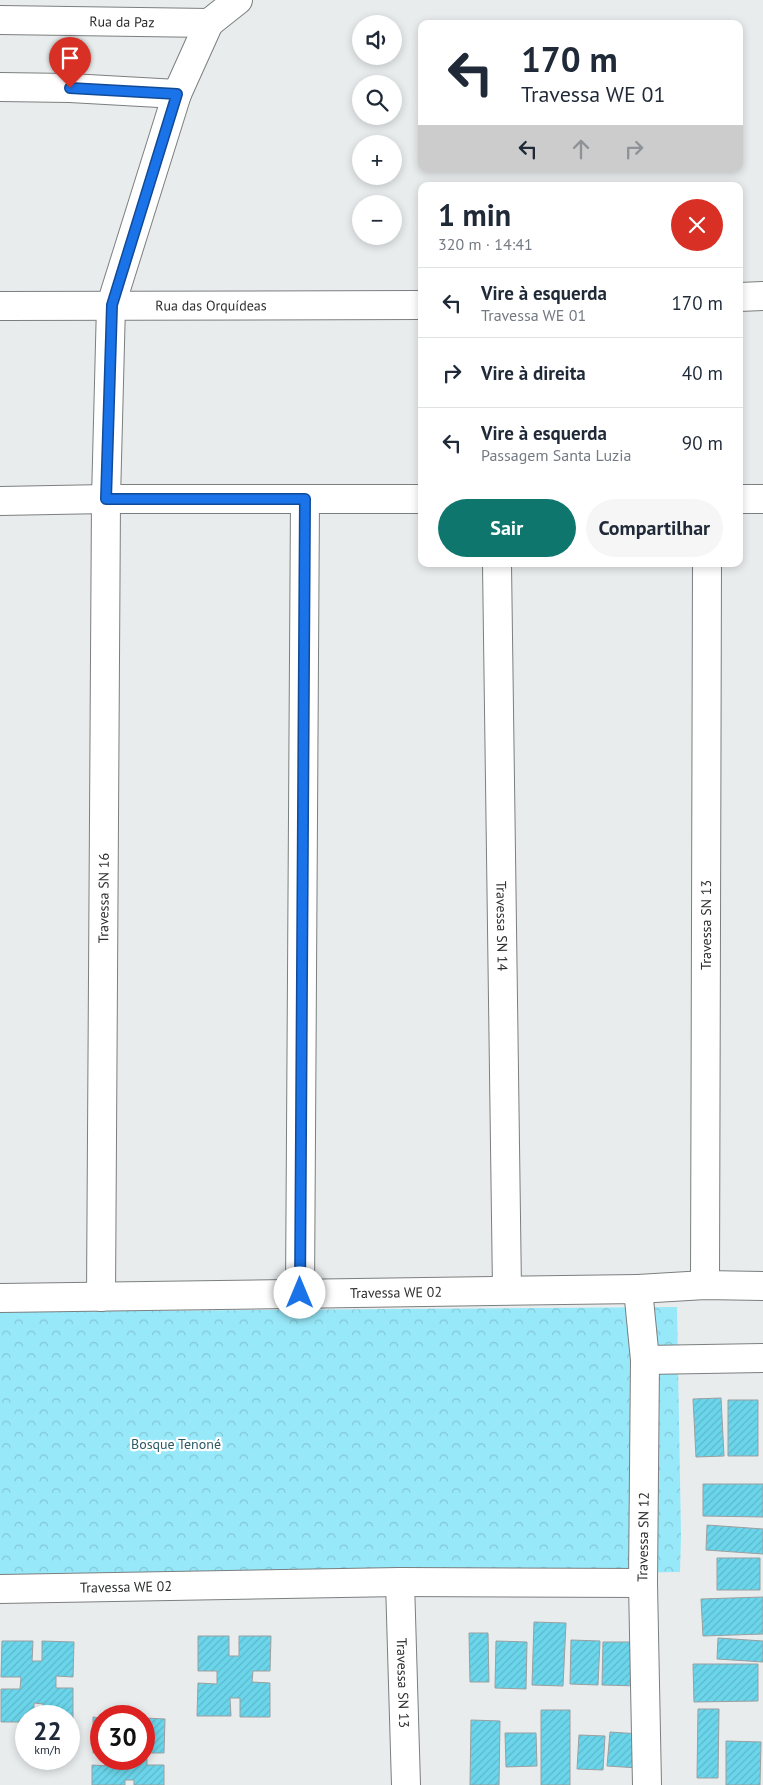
<!DOCTYPE html>
<html lang="pt">
<meta charset="utf-8">
<style>
body{margin:0;font-family:"PT Sans",sans-serif;background:#f6f6f7;color:#1f2937;height:100vh;display:flex;flex-direction:column;font-size:19px;white-space:nowrap}
*{box-sizing:border-box;margin:0}
p{font-size:16px;color:#747a83}
.icon{flex:none;width:28px;height:28px;fill:none;stroke:currentColor;stroke-width:2;stroke-linecap:round;stroke-linejoin:round}
.map{position:relative;flex:1;overflow:hidden}
.side{position:absolute;left:418px;top:182px;width:325px;height:385px;display:flex;flex-direction:column;background:#fff;border-radius:10px;box-shadow:0 2px 8px #0003}
.side>*{flex:none}
.guide{position:absolute;left:418px;top:20px;width:325px;height:152px;border-radius:10px;box-shadow:0 2px 8px #0003;background:#fff;color:#1f2937;overflow:hidden}
.tools{position:absolute;left:352px;top:15px;display:grid;gap:10px}
.tools a{display:grid;place-items:center;width:50px;height:50px;border-radius:50%;background:#fff;box-shadow:0 2px 8px #0003;font-size:25px}
.speed{position:absolute;left:15px;top:1705px;display:flex;gap:10px;font-size:25px;font-weight:700;text-align:center}
.speed>*{display:grid;place-content:center;width:65px;height:65px;border-radius:50%;background:#fff;box-shadow:0 2px 8px #0003;line-height:1}
.speed small{font-size:12px;font-weight:400}
.speed .limit{border:8px solid #d22;background:#fff;color:#111}
.pin{position:absolute;display:grid;place-items:center;width:42px;height:42px;color:#fff;margin:-51px -21px;border-radius:50% 50% 50% 0;rotate:-45deg;box-shadow:0 0 5px #0007}
.pin .icon{rotate:45deg}
.me{position:absolute;width:55px;margin:-28px;rotate:0deg;stroke-linejoin:round;filter:drop-shadow(0 0 4px #0008)}
.turn{display:flex;align-items:center;gap:18px;height:105px;padding:0 20px;font-size:22px}
.turn .icon{width:65px;height:65px;stroke-width:2.5}
.turn b{display:block;font-size:35px;line-height:42px}
.lanes{display:flex;align-items:center;height:48px;padding:0 20px;background:#0003;justify-content:center;gap:25px;direction:ltr}
.lanes .off{opacity:.35}
.round{display:grid;place-items:center;flex:none;width:52px;height:52px;border-radius:26px;background:#f6f6f7}
.headline{display:flex;align-items:center;justify-content:space-between;height:85px;padding:0 20px}
h1{font-size:30px;font-weight:600;line-height:38px}
.cta{display:flex;gap:10px;margin-top:auto;padding:10px 20px}
.cta a{flex:1;height:58px;border-radius:30px;background:#0f766e;color:#fff;font-size:20px;font-weight:600;line-height:58px;text-align:center}
.cta a+a{background:#f6f6f7;color:#1f2937}
ul{padding:0;list-style:none}
li{display:flex;align-items:center;gap:15px;height:70px;padding:0 20px;border-top:1px solid #e0e1e3}
li div{flex:1}
li b{display:block;font-size:19px}
li em{font-style:normal}
.map>svg:first-child{display:block}
</style>
<div class="map">
<svg width="763" height="1785" viewBox="0 0 763 1785">
<defs>
<pattern id="forest-crowns" width="20" height="18" patternUnits="userSpaceOnUse" patternTransform="scale(1.25)"><rect width="20" height="18" fill="#97e8f9"/><path d="M2 6a3 3 0 1 1 6 0M12 15a3 3 0 1 1 6 0" fill="none" stroke="#82c7d6"/></pattern>
<pattern id="building-hatch" width="6" height="6" patternUnits="userSpaceOnUse" patternTransform="scale(1.25)"><rect width="6" height="6" fill="#6bd6eb"/><path d="M-1 1l2-2M0 6l6-6M5 7l2-2" fill="none" stroke="#5db8ca"/></pattern>
</defs>
<rect width="100%" height="100%" fill="#e8eced"/>
<path fill="url(#forest-crowns)" d="M677 1307 681 1536 680 1572 0 1581V1312Z"/>
<path fill="url(#building-hatch)" stroke="#9b9fa0" d="M721 1398 724 1456 696 1457 693 1399Z
M728 1400H758V1456H728Z
M703 1484H763V1517L703 1516Z
M707 1525 763 1529V1554L706 1550Z
M717 1558H760V1590H717Z
M763 1597V1634L703 1636 701 1599Z
M534 1622 566 1623 563 1686 532 1685Z
M469 1633H488L489 1682H470Z
M198 1636H229V1656H239V1636H271L270 1671H253L252 1682 270 1683V1717H240V1698H230L231 1716H197L198 1683 217 1684V1671H198Z
M718 1638 763 1641V1662L717 1659Z
M571 1640 600 1641 598 1685 570 1684Z
M2 1641H33L32 1661H42V1641L74 1642 73 1677 56 1676V1688H73V1723L69 1722V1716H43V1704L34 1703V1716H26V1722H1V1689H20L21 1677H1Z
M496 1641 527 1642 526 1689 495 1688Z
M603 1642H639L638 1686 602 1685Z
M693 1664H758V1701L694 1702Z
M698 1709H719L718 1778H697Z
M541 1710H570V1785H541Z
M93 1717 101 1718V1753H93Z
M144 1718 165 1719 164 1753H147V1765H164V1785H134V1780H125V1785H92V1765L111 1766V1759H144Z
M471 1720 500 1721 499 1785H470Z
M610 1732 641 1734 639 1768 607 1766Z
M505 1733H536L537 1766 506 1767Z
M579 1735 605 1736 603 1770 577 1769Z
M726 1741 761 1742 760 1785H726Z"/>
<g fill="none" stroke-linecap="round" stroke-linejoin="round">
<defs>
<g id="minor">
<path id="s1" d="M0 20 209 23 238 0"/>
<path d="M0 87 70 88 177 94"/>
<path d="M739 297 763 296"/>
<path id="s2" d="M0 306 421 305"/>
<path d="M739 499H763"/>
<path d="M0 501 106 499H421"/>
<path id="s3" d="M497 564 507 1290"/>
<path id="s4" d="M705 1285 707 564"/>
<path d="M300 1293 305 499"/>
<path id="s5" d="M101 1297 106 499 111 305 177 94 209 23"/>
<path id="s6" d="M0 1298 638 1289 645 1360 643 1583 647 1785"/>
<path d="M645 1360 763 1358"/>
<path id="s7" d="M400 1582 406 1785"/>
<path id="s8" d="M0 1589 400 1582 643 1583"/>
</g>
<path id="tertiary" d="M638 1289 705 1285 763 1286"/>
</defs>
<use href="#minor" stroke="#7b7f7f" stroke-width="30"/>
<use href="#tertiary" stroke="#7b7f7f" stroke-width="30"/>
<use href="#minor" stroke="#fff" stroke-width="28"/>
<use href="#tertiary" stroke="#fff" stroke-width="28"/>
</g>
<g fill="none" stroke-linecap="round" stroke-linejoin="round">
<defs>
<path id="route" d="M70 88 177 94 112 305 106 499H305L300 1293"/>
</defs>
<use href="#route" stroke="#114b97" stroke-width="12"/>
<use href="#route" stroke="#1a73e8" stroke-width="9"/>
</g>
<g text-anchor="middle" dominant-baseline="central" stroke-width="4.5" stroke-linejoin="round" paint-order="stroke">
<g font-size="14" fill="#2c2d2e" stroke="#fff">
<text stroke="none"><textPath href="#s1" startOffset="122">Rua da Paz</textPath></text>
<text stroke="none"><textPath href="#s2" startOffset="211">Rua das Orquídeas</textPath></text>
<text stroke="none"><textPath href="#s5" startOffset="399">Travessa SN 16</textPath></text>
<text stroke="none"><textPath href="#s4" startOffset="360">Travessa SN 13</textPath></text>
<text stroke="none"><textPath href="#s3" startOffset="362">Travessa SN 14</textPath></text>
<text stroke="none"><textPath href="#s6" startOffset="396">Travessa WE 02</textPath></text>
<text transform="translate(643 1537) rotate(-89)">Travessa SN 12</text>
<text stroke="none"><textPath href="#s8" startOffset="126">Travessa WE 02</textPath></text>
<text stroke="none"><textPath href="#s7" startOffset="101">Travessa SN 13</textPath></text>
</g>
<g font-size="14" fill="#2c5b65" stroke="#fff">
<text x="176" y="1444">Bosque Tenoné</text>
</g>
</g>
</svg>
<div class="tools">
<a><svg class="icon" aria-label="sound" viewBox="0 0 24 24"><path d="M4 9h4l5-4v14l-5-4H4zM17 9q2 3 0 6"/></svg></a>
<a><svg class="icon" aria-label="search" viewBox="0 0 24 24"><circle cx="10" cy="10" r="6"/><path d="M15 15l6 6"/></svg></a>
<a>+</a>
<a>−</a>
</div>
<div class="speed"><div>22<small>km/h</small></div><div class="limit">30</div></div>
<div class="pin" style="left:70px;top:88px;background:#d93025"><svg class="icon" aria-label="arrive" viewBox="0 0 24 24"><path d="M6 21V4h12l-3 4 3 4H6"/></svg></div>
<svg class="me" style="left:300px;top:1293px" viewBox="-20 -20 40 40"><circle r="19" fill="#fff"/><path d="M0-13L10 11 0 6-10 11z" fill="#1a73e8"/></svg>
<div class="guide">
<div class="turn"><svg class="icon" aria-label="left" viewBox="0 0 24 24"><path d="M17 20v-9H6M10 6l-5 5 5 5"/></svg><div><b>170 m</b>Travessa WE 01</div></div>
<div class="lanes"><svg class="icon" aria-label="left" viewBox="0 0 24 24"><path d="M17 20v-9H6M10 6l-5 5 5 5"/></svg><svg class="icon off" aria-label="ahead" viewBox="0 0 24 24"><path d="M12 20V5M6 11l6-6 6 6"/></svg><svg class="icon off" aria-label="right" viewBox="0 0 24 24"><path d="M7 20v-9h11M14 6l5 5-5 5"/></svg></div>
</div>
<section class="side">
<div class="headline"><div><h1>1 min</h1><p>320 m · 14:41</p></div><a class="round" style="background:#d93025;color:#fff"><svg class="icon" aria-label="close" viewBox="0 0 24 24"><path d="M6 6l12 12M18 6L6 18"/></svg></a></div>
<ul>
<li><svg class="icon" aria-label="left" viewBox="0 0 24 24"><path d="M17 20v-9H6M10 6l-5 5 5 5"/></svg><div><b>Vire à esquerda</b><p>Travessa WE 01</p></div><em>170 m</em></li>
<li><svg class="icon" aria-label="right" viewBox="0 0 24 24"><path d="M7 20v-9h11M14 6l5 5-5 5"/></svg><div><b>Vire à direita</b></div><em>40 m</em></li>
<li><svg class="icon" aria-label="left" viewBox="0 0 24 24"><path d="M17 20v-9H6M10 6l-5 5 5 5"/></svg><div><b>Vire à esquerda</b><p>Passagem Santa Luzia</p></div><em>90 m</em></li>
</ul>
<div class="cta"><a>Sair</a><a>Compartilhar</a></div>
</section>
</div>
